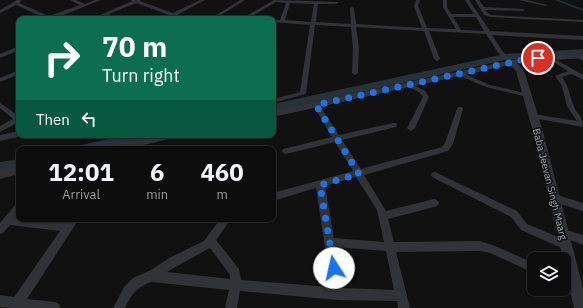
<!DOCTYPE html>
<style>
body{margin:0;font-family:"IBM Plex Sans",sans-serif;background:#1b1b1c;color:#f1f3f6;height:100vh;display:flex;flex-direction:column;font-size:15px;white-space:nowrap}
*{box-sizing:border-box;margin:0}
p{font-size:13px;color:#9a9c9e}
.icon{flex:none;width:22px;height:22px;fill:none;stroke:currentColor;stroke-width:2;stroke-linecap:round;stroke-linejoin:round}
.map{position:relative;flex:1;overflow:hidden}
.details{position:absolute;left:16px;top:146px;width:260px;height:76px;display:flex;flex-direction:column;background:#0d0d0e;border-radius:8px;box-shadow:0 1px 3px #0004,0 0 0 1px #2d2d2e}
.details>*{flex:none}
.top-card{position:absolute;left:16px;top:16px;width:260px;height:122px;border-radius:8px;box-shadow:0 1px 3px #0004,0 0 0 1px #2d2d2e;background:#0b6e4f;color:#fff;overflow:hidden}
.fabs{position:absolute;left:527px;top:252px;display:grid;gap:8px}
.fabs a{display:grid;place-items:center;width:44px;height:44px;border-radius:8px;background:#0d0d0e;box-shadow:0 1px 3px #0004,0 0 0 1px #2d2d2e;font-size:20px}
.pin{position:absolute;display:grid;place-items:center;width:34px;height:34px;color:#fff;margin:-17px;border:2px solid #fff;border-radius:50%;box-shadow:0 1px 4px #0007}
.me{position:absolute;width:44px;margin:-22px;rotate:350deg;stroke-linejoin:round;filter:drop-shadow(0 0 3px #0008)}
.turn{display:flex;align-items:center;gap:14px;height:84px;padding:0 20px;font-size:18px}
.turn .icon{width:52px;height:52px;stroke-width:2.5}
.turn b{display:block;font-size:28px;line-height:34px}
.then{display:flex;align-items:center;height:38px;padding:0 20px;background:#0003;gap:8px;font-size:15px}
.eta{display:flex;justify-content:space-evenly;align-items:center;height:68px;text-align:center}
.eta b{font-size:24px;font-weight:700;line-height:28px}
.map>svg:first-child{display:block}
</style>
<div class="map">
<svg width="583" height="308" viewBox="0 0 583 308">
<rect width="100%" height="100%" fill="#111112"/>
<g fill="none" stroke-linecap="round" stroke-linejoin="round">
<path stroke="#293237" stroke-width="1.5" d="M557 0 583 10"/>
<path fill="#293237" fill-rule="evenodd" d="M583 49V55L505 60 273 112V104L505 54Z
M128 135H157L155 138 108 149H79L81 145 86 144Z
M19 159V169L0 174V162Z"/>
<path fill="#323337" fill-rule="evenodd" d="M17 0H22L19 3 49 16 80 5 70 0H76L85 4 95 0H101L53 19H47L16 5 0 13V10Z
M131 0H141L140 1 173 13 200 0H205L177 15 185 19H179L173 17 169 19H163L169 15 136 3 109 14 118 19H112L105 16 97 19H91L132 1Z
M240 0H245L221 15 237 19 218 18 215 19H210Z
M274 0 338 2V3L336 4H318L316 22 351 24 350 8 352 7 354 8 356 24 422 28 414 6 416 0H420L418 6 427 28 456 29 443 7V0H447V7L451 14H474L465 0H469L490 31 583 36V40L492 35 503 52 515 63 512 65 499 54 486 34 429 31 440 59 437 61 434 59 424 31 356 27 359 48 358 73 355 75 352 73 353 48 351 27 315 25 306 93 305 94 273 103V99L300 92 310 25 273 22V20H280L286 3 276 2 247 19H241ZM290 3 314 4 311 22 285 20ZM453 17H476L484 31 461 30Z
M475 0H479L484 7 523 9 525 10 523 11 485 10 488 13 491 15 583 20V22L490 17 484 15Z
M519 0H527L547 5 545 6Z
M19 46V50L0 58V54Z
M578 54 583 57V61L576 57V55Z
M550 56 583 75V80L572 74 562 77C569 87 569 93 573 104 576 114 583 115 583 127L533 118 529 116 533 114 577 121 567 106 562 86 555 76 568 71 548 59 547 58Z
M19 70V74L0 82V78Z
M460 72 490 85 529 94 530 95 527 97 486 87 458 75 457 74Z
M410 83 425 91 429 97 415 128 411 131 407 128 423 97 420 93 408 86V84Z
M0 103 19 116V122L0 132V126L13 119 0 108Z
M314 103H318L339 135 393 123H396L397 125 396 127 342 140 361 169 442 147 445 143 457 109 458 107H462L463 109 453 144 448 151 364 175 386 211 434 199 437 200 439 203 437 206 434 207 388 219 394 242 480 241 495 246 534 263V273L490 253 480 251 396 252 410 308H398L397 301 338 300 240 291 237 308H225L229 290 151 282C136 288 132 294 125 308H113L124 287 133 278 151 270 171 257 204 241 220 219H231L216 240 239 269 241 280 331 287 316 188 273 201V193L353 171 335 142 286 154 283 153 282 151 283 149 332 137 313 105ZM356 177 377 210 384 242 334 238 325 186ZM335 247 386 251 394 290 343 288ZM210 248 230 275V279L167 272 179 265Z
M19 131V135L22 136 0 141V135Z
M435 172 517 211 527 224 570 242 571 245 570 248 566 250 521 230 511 217 432 177 431 175 432 173Z
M554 194 583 203V211L551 201 549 198 551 195Z
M19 203V214L16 218 19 219 66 223 69 219H79L27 299 55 302 59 304 61 308H10L0 307V295L14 297 60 231 10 225 3 233 0 234V223L16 204Z
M563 229 583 235V245L560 236 558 233 560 230Z
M564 271 578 275 579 279 578 283 574 284 564 281Z"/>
<path fill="#323337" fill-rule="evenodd" d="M583 54V58L517 63 524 70 543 132 583 288V308H574L564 265V259H563L533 132 516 71 510 65 273 117V111L522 58Z
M158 135H178L173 138 127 149H107L112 145Z
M19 166V174L0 179V171Z"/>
</g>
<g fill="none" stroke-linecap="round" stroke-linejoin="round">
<path stroke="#1a73e8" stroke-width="7" stroke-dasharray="0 12.6" d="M334 268 320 185 359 174 316 105 522 60 538 58"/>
</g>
<g text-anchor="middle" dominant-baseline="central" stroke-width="3" stroke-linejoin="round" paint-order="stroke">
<g font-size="10" fill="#a2a8b3" stroke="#0c0c0d">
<text transform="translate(550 184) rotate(76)">Baba Jeevan Singh Maarg</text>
</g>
</g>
</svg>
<div class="fabs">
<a><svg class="icon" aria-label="layers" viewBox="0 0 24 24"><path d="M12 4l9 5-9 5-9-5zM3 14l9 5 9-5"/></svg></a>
</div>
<div class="pin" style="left:538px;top:58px;background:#d93025"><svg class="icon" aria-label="arrive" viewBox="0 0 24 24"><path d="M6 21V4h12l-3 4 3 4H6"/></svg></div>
<svg class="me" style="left:334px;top:268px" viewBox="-20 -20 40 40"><circle r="19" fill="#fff"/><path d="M0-13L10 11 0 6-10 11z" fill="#1a73e8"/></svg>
<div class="top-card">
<div class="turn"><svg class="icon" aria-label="right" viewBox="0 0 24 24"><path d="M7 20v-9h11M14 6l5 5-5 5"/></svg><div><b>70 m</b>Turn right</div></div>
<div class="then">Then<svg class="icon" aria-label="left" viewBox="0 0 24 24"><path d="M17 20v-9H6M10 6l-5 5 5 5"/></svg></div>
</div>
<section class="details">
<div class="eta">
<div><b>12:01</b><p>Arrival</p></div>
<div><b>6</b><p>min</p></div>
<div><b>460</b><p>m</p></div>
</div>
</section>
</div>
